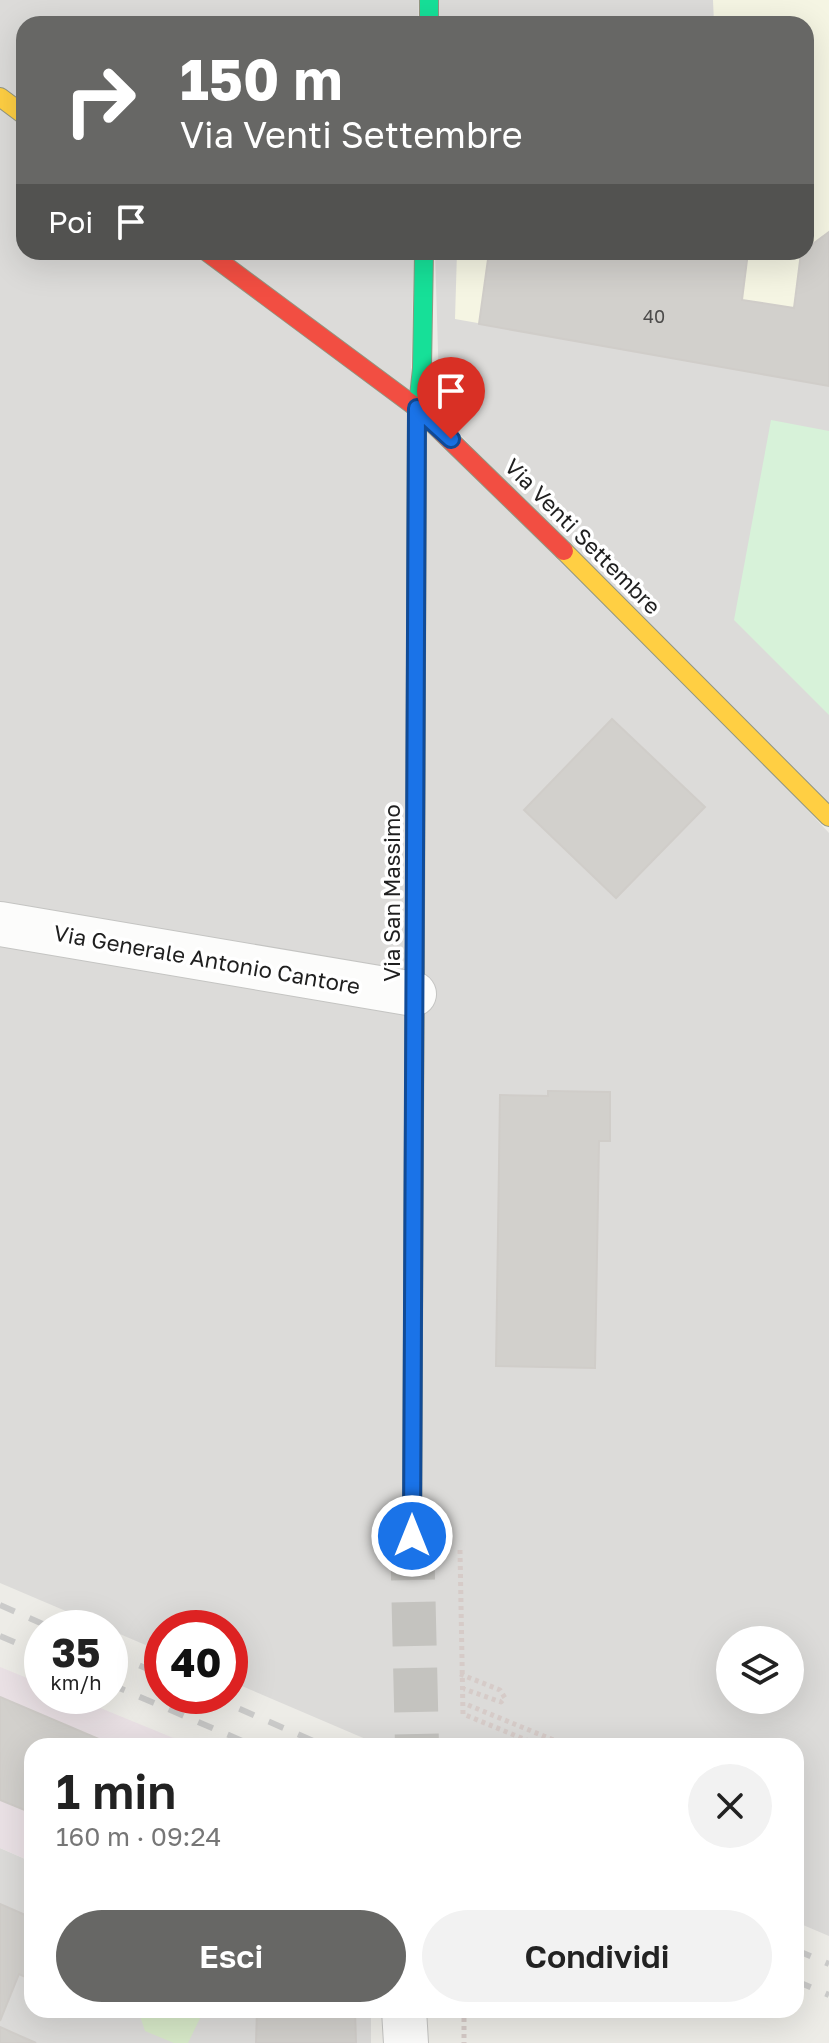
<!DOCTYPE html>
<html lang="it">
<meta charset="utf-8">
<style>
body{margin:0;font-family:"Golos Text",sans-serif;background:#f2f2f2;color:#222;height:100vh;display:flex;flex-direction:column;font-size:30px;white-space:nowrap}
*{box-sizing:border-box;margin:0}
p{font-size:26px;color:#767676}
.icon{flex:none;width:44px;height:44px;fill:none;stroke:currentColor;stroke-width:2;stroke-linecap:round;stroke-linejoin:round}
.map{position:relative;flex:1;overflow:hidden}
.side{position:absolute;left:24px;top:1738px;width:780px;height:280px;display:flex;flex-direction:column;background:#fff;border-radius:24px;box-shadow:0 8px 32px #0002}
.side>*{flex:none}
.top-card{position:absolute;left:16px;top:16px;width:798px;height:244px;border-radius:24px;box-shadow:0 8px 32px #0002;background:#676765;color:#fff;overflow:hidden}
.buttons{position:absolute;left:716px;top:1626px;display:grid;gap:16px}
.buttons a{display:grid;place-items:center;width:88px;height:88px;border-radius:50%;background:#fff;box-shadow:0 8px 32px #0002;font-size:40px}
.speed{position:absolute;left:24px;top:1610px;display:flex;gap:16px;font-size:40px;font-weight:700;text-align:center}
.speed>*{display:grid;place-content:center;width:104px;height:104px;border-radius:50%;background:#fff;box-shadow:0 8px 32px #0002;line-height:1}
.speed small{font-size:20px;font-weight:400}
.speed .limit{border:12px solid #d22;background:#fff;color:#111}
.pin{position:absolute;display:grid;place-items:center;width:68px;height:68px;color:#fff;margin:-82px -34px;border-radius:50% 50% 50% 0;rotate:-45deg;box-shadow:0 0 8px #0007}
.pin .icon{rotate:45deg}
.me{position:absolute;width:88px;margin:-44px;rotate:0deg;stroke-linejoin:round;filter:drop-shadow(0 0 6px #0008)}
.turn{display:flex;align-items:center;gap:28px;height:168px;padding:0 32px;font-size:36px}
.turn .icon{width:104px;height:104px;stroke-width:2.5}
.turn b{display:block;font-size:56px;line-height:68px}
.then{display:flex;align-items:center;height:76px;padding:0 32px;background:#0003;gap:16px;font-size:30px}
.round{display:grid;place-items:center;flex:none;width:84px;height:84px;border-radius:42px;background:#f2f2f2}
.overview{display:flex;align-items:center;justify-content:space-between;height:136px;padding:0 32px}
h1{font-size:48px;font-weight:600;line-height:60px}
.cta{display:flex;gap:16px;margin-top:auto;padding:16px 32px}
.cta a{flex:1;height:92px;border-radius:48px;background:#676765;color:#fff;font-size:32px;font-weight:600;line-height:92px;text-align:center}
.cta a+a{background:#f2f2f2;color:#222}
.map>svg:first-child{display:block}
</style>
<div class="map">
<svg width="829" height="2043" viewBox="0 0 829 2043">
<rect width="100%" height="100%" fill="#edece7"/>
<path fill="#dcdbd9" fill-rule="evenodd" d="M0 0H419L418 24H24V252H414L411 381 829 833V1936L796 1922V1746H382L230 1681V1628H162V1652L0 1583ZM730 1640H790V1700H730Z
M439 0H829V805L440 415 435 252H806V24H439Z
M0 1848 32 1862V2010H371V2043H0Z"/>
<path fill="#eae1e5" d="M0 1667 42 1684V1696H71L193 1746H32V1862L0 1848Z"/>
<path fill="#f5f5e3" d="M713 0H829V386L455 319 457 252H806V24H714Z"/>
<path fill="#d7e9c8" d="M138 2010H204L188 2043H174L145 2031Z"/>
<path fill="#d7f2d9" d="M771 420 829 431V715L734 620Z"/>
<path fill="#d2d0cc" stroke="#d0cdc9" stroke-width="2" d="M829 232V386L479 324 489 252H748L742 300 794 308 801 253 806 252V249Z
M612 719 705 807 616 898 524 810Z
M548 1091 610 1092V1141H599L595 1368 496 1366 500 1095 548 1096Z
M0 1697 115 1746H32V1813L0 1800Z
M0 1904 32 1918V1980L19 1974 0 2021Z
M257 2010H355L356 2043H256Z
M0 2027 36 2043H0Z"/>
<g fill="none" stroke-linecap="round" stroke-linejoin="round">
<path stroke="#c4c3bf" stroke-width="44" stroke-dasharray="44 22" stroke-linecap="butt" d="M412 1536 417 1746"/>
<defs>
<path id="street" d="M0 924 414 994
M404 2010 406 2043"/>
<path id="fast" d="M429 0V24
M417 416 422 368 424 252
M412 1536 415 916"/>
<path id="slow" d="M0 97 24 115
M564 551 829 817"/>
<path id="jam" d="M207 252 417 408 564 551
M415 916 417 416"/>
</defs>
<use href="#street" stroke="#c4c4c2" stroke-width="46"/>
<use href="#fast" stroke="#929680" stroke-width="20"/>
<use href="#slow" stroke="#929680" stroke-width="20"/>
<use href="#jam" stroke="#929680" stroke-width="20"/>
<path stroke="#d6cbc8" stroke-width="5" stroke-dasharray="4 4" stroke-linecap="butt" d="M460 1550 463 1714 541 1746
M460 1674 500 1690 505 1698 501 1702 464 1689
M468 1705 568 1746
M464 2010V2043"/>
<use href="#street" stroke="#fcfcfb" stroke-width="44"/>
<use href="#fast" stroke="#16e098" stroke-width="18"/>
<use href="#slow" stroke="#ffcf43" stroke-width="18"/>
<use href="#jam" stroke="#f24e42" stroke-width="18"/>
<path stroke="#cbcbca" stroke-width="6" stroke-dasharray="16 16" stroke-linecap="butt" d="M0 1605 52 1628
M0 1636 42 1654
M110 1653 162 1675
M110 1684 254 1746
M210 1696 325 1746
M796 1950 829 1964
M796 1981 829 1995"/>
</g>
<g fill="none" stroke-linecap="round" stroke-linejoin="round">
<defs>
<path id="route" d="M412 1536 417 408 451 439"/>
</defs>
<use href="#route" stroke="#114b97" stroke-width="20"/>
<use href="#route" stroke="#1a73e8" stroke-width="14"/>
</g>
<g text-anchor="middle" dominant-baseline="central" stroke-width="7" stroke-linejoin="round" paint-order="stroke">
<g font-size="18" fill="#4c4b4a">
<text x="654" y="316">40</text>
</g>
<g font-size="22" fill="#1f1f1f" stroke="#fff">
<text transform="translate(583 536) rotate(45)">Via Venti Settembre</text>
<text transform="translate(391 893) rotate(-90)">Via San Massimo</text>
<text transform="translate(207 959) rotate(10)">Via Generale Antonio Cantore</text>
</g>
</g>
</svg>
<div class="buttons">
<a><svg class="icon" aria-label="layers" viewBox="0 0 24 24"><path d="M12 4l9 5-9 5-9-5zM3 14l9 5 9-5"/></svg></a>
</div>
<div class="speed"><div>35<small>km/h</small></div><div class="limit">40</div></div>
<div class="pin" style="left:451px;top:439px;background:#d93025"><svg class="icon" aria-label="arrive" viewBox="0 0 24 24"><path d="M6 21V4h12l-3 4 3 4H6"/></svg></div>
<svg class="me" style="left:412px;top:1536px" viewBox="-20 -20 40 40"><circle r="17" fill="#1a73e8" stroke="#fff" stroke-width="3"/><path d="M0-11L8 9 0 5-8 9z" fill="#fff"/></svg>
<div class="top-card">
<div class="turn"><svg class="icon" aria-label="right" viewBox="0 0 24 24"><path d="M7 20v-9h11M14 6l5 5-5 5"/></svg><div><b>150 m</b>Via Venti Settembre</div></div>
<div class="then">Poi<svg class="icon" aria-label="arrive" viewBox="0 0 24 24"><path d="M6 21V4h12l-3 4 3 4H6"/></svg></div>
</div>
<section class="side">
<div class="overview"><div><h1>1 min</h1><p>160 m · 09:24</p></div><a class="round"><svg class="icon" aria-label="close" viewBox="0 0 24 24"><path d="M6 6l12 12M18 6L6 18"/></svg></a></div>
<div class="cta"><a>Esci</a><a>Condividi</a></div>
</section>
</div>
